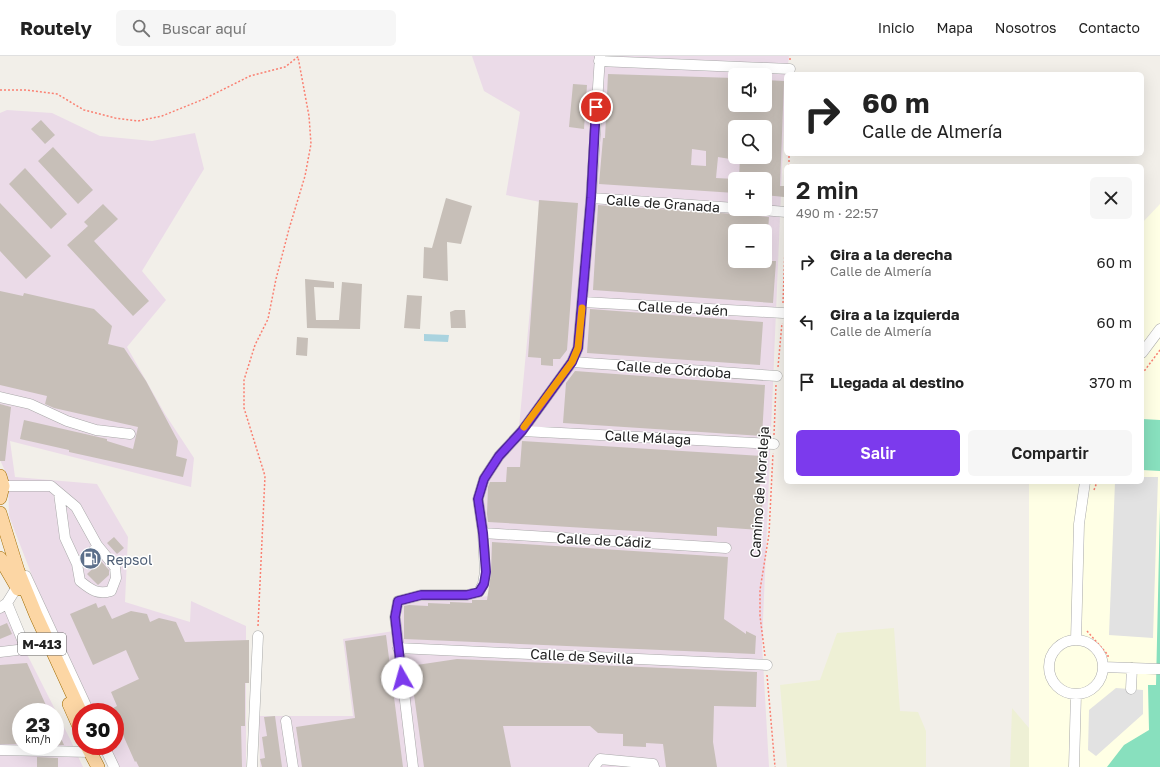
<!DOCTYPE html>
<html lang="es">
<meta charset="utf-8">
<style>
body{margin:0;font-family:"Golos Text",sans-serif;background:#f6f6f6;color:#222;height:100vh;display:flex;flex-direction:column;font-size:15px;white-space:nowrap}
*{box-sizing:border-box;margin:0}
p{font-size:13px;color:#767676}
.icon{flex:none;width:22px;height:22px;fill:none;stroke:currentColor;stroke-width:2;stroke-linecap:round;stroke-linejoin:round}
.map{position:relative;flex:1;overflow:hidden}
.sheet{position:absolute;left:784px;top:108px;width:360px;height:320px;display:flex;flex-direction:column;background:#fff;border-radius:6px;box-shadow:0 4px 16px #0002}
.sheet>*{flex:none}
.top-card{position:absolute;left:784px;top:16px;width:360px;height:84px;border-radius:6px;box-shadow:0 4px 16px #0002;background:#fff;color:#222;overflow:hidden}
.tools{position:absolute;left:728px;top:12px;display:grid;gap:8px}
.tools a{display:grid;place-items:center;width:44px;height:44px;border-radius:6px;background:#fff;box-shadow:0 4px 16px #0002;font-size:20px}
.speed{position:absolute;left:12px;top:647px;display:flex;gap:8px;font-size:20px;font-weight:700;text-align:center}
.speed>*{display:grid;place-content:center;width:52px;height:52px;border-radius:50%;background:#fff;box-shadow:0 4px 16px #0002;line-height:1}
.speed small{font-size:10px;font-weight:400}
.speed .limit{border:6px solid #d22;background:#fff;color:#111}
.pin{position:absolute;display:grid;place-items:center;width:34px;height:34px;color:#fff;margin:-17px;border:2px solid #fff;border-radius:50%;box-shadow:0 1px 4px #0007}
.me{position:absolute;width:44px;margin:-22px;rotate:353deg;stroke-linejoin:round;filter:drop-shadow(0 0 3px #0008)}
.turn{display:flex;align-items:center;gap:14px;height:84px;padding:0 12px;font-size:18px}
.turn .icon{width:52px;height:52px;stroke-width:2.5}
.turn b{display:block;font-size:28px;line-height:34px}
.round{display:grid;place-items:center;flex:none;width:42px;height:42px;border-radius:6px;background:#f6f6f6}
.head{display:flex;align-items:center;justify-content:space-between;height:68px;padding:0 12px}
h1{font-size:24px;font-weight:600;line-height:30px}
.button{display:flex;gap:8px;margin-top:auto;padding:8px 12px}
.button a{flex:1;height:46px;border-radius:6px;background:#7c3aed;color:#fff;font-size:16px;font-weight:600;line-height:46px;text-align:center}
.button a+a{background:#f6f6f6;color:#222}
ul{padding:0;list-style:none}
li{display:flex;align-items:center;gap:12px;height:60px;padding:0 12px}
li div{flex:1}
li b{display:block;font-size:15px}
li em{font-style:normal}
header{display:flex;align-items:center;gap:24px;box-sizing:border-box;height:56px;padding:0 20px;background:#fff;border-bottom:1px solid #e0e0e0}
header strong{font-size:19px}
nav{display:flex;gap:22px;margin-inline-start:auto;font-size:14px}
.search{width:280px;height:36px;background:#f6f6f6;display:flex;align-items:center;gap:10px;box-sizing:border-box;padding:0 14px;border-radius:6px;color:#767676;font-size:15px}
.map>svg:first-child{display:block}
</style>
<header>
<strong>Routely</strong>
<div class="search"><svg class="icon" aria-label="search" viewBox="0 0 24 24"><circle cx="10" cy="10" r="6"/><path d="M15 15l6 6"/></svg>Buscar aquí</div>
<nav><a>Inicio</a><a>Mapa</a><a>Nosotros</a><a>Contacto</a></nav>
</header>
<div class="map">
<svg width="1160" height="711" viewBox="0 0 1160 711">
<rect width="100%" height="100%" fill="#f2efe9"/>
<path fill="#ebdbe8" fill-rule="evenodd" d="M472 0H789L787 18H786L762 588 769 711H260L259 660H353L343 583 400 574 403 546 491 540 490 484 481 460 488 423 518 382 540 146 506 139 520 56 484 35ZM735 19H765V49H735ZM735 71H765V101H735ZM735 123H765V153H735ZM735 175H765V205H735Z
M7 54 52 57 100 80 152 85 195 77 204 113 142 215 166 244 127 291 165 358 194 402 191 431 10 385 15 421 97 428 128 481 125 546 190 566 191 545 246 570V711H117L108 690H115V656H92L36 530 9 460 8 421 0 404V57Z
M0 545 71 685 83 711H0ZM21 656H55V690H21Z"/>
<path fill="#ffffe5" d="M1160 148V711H1029V426H1142V167Z"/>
<path fill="#eef0d5" d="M894 572 900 655 918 656 926 675V711H787L780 629 820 624 837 577Z
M1012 652 1029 672V711H1010Z"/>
<path fill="#88e0be" d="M1142 363 1160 364V415L1142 414Z
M1160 451V711H1107L1124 689 1149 674 1148 629H1156Z"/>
<path fill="#e2e2e2" d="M1142 421H1158L1153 582 1109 579 1115 426H1142Z
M1116 632 1143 634V658L1096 700 1088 694 1089 654Z"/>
<path fill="#aad3df" d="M424 278 449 279 448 286 424 285Z"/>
<path fill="#c7bfb8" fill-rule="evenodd" d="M608 18 734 22 732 49H765V24L784 25 780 130H784V141L765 139V123H739L740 101H765V71H732L730 103 718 101 716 122 735 123V137L599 128 603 82H605ZM692 93 706 95V110L691 109Z
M573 28 587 29 584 73 569 71Z
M41 64 55 79 45 88 31 73Z
M53 91 93 134 78 148 38 105Z
M25 112 67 158 51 173 9 128Z
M446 142 472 150 461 188 447 186 448 225 423 222 424 191 432 192Z
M539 144 578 147 567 294 560 303H553V310L541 309V302L528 301Z
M0 147 51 200 26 223 0 195Z
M103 148 118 163 94 185 149 245 133 260 67 189 88 170 84 166Z
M598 149 735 158H746L749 159 769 161 768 175H735V205H776L773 247 593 234Z
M305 223 334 226V232L314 231 316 264H339L342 226 362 228 360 273 307 272Z
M0 235 23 240 24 237 94 253 112 270 108 288 124 292 146 325 178 385 176 400 187 403 183 421 69 396V394L20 383 24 364 107 383V385L133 393 138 371 54 352 45 348 47 340 0 329Z
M407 239 422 240 420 273 404 272Z
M590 253 763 266 760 309 587 297Z
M455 254H465L466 272H451L450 256Z
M297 281 308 282 307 300 296 299Z
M575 315 765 329 762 380 563 367 566 327Z
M0 348 11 351 5 405H0Z
M522 385 762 400 759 442H763L760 474 717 471V480L488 466 487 458 488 431 490 426H506L507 411H520Z
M114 481 124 492 117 498 107 487Z
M492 486 728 501 724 563 746 578V575L756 580 755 598 404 583V550L409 549 428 550V547L450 548V546L472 547V544H487L491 517Z
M101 505 109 514V519L98 529 87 518Z
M96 547 98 552 105 549 112 563 131 555 147 558 150 566 159 562 176 566 185 586 249 584V627H245V670H241L242 711H139L136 705 135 706 115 661V656H113L111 653 117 650 111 636 139 623 136 617 126 594 93 609 70 558Z
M7 567 12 578 0 583V570Z
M386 579 403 711H302L296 671 355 662 345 585Z
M457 603 757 616 756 651 714 650 713 686 717 711H666L663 688 646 687V691L623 690V678L598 677 590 670H503L511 711H424L410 610Z
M27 607 49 656H21V688H0V609Z
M275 660 282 711H262L260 703 265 702 262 681 267 680 264 661Z
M55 669 64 689H55Z
M37 701 58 702V711H37Z"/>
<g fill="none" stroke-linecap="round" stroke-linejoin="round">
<defs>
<path id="minor" d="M599 5 790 13
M591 142 735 152
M750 153 786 156
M583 246 783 257
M1142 297 1160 273
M572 306 777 320
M0 341 30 348 67 365 96 374 130 378
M522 375 774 388
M3 430H51L76 451 97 489 92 498 77 508 65 482 59 437
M483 477 726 492
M77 508 80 525C91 534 98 539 111 535L116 522 115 511 97 489
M26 520 89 656
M7 547 26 593
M0 552 7 547 17 531
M1076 584 1079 468 1085 426
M1049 611a27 27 0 1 1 54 0a27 27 0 1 1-54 0Z
M398 592 767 609
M0 596 43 591
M1103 611 1160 613
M1131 633 1132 612
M286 665 293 711
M104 690 114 711
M0 694 90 696 92 701
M252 711 258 580
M413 711 395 561 398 545 421 539H467L479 536 483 528 485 516 483 477 478 443 484 423 499 400 522 375 572 306 578 292 591 142 600 0
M594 711 600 703 653 708 654 711
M1074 711 1076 638"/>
<path id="major" d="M0 420 3 430 0 442
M0 457 18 515 36 559 81 657
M0 502 18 533
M69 648 81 675
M87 690 98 711"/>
</defs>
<use href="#minor" stroke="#a9a9a9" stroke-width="11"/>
<use href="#major" stroke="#a06b00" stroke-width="14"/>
<path stroke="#fa8072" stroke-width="1.5" stroke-dasharray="2 2" stroke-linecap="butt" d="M790 4V0
M0 34H27L57 38 84 54 115 62 138 65 162 60 204 43 250 20 285 11 299 0
M789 110V98
M783 247 786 165
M778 311 782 267
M1142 318 1160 294
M774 379 776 329
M1094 434 1097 426
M258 570 265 420 244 352V324L255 289 268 263 276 223 289 173 305 120 311 88 309 60 298 1
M1087 575 1108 599V601
M765 600 760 560V534L769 478 773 397
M767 619 775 711"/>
<use href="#minor" stroke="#fff" stroke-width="10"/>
<use href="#major" stroke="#fcd6a4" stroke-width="13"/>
</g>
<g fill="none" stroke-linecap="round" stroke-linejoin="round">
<defs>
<path id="route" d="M402 622 395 561 398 545 421 539H467L479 536 484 528 486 516 483 477 478 443 484 423 499 400 522 375 572 306 578 292 591 142 596 51"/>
</defs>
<use href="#route" stroke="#51269a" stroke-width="10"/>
<use href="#route" stroke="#7c3aed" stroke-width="7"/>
<path stroke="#f59e0b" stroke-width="7" d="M524 371 572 306 578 292 582 252"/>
</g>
<defs>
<symbol id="fuel-disc" viewBox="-11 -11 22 22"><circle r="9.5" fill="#5c6f8a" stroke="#fff"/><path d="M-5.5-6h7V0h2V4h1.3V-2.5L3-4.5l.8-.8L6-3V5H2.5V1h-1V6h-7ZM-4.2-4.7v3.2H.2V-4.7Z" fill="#fff"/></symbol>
</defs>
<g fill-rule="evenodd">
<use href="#fuel-disc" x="78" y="490" width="25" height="25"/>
</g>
<g text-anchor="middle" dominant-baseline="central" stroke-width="3" stroke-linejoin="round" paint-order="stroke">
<rect fill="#fff" stroke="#646464" stroke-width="1" x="18" y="577" width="48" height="22" rx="3"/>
<g font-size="13" font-weight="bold" fill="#222">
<text x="42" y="588">M-413</text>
</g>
<g font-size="14" fill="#222" stroke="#fff">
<text transform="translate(663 147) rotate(4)">Calle de Granada</text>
<text transform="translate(683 252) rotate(3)">Calle de Jaén</text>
<text transform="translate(674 313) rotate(4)">Calle de Córdoba</text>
<text transform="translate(648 381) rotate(3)">Calle Málaga</text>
<text transform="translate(759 436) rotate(-86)">Camino de Moraleja</text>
<text transform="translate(604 484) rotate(3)">Calle de Cádiz</text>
<text transform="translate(582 600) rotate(3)">Calle de Sevilla</text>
</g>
<g font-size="14" fill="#4e5e75" stroke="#fff" text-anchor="start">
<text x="106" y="503">Repsol</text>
</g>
</g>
</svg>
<div class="tools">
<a><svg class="icon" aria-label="sound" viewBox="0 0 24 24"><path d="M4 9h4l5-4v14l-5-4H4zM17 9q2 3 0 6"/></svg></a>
<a><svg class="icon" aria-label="search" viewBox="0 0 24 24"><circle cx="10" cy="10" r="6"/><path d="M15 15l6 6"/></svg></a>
<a>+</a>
<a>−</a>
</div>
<div class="speed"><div>23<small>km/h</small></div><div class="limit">30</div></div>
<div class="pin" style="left:596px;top:51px;background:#d93025"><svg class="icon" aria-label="arrive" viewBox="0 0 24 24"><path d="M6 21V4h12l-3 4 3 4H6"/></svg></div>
<svg class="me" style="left:402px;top:622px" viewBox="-20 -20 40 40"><circle r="19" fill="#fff"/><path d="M0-13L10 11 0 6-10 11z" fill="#7c3aed"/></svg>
<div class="top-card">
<div class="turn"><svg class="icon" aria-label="right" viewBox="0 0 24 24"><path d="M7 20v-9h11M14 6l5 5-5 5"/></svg><div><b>60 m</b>Calle de Almería</div></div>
</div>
<section class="sheet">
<div class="head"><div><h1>2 min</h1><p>490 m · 22:57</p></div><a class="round"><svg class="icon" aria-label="close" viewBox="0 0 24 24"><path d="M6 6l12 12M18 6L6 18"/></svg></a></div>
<ul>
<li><svg class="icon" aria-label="right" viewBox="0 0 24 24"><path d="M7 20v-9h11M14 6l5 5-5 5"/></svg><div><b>Gira a la derecha</b><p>Calle de Almería</p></div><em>60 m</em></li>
<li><svg class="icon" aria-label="left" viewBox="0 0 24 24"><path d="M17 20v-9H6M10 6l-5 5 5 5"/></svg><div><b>Gira a la izquierda</b><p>Calle de Almería</p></div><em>60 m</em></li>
<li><svg class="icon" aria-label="arrive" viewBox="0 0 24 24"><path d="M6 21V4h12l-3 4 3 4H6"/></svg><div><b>Llegada al destino</b></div><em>370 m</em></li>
</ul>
<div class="button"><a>Salir</a><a>Compartir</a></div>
</section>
</div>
